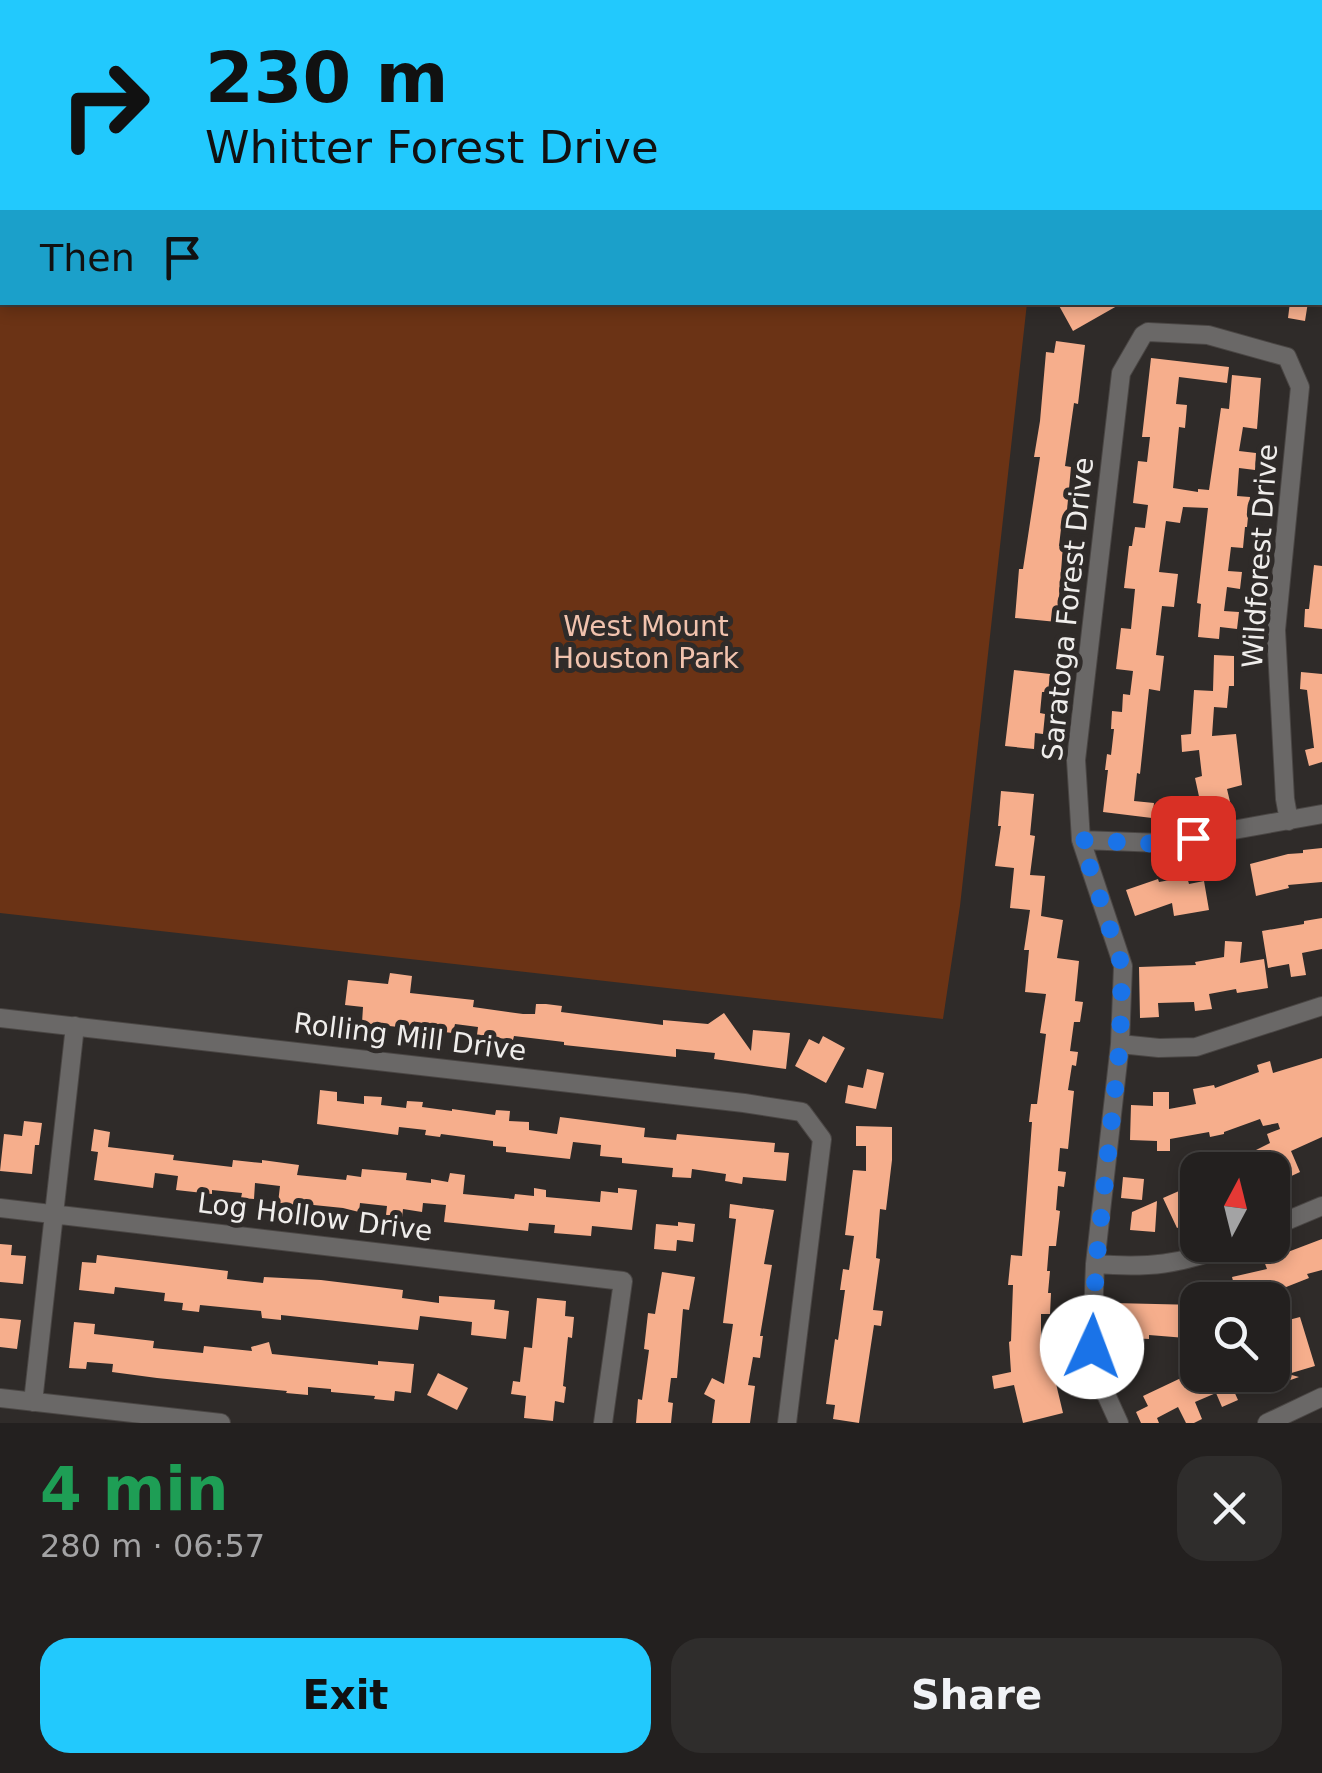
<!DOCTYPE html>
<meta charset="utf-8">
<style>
body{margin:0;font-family:"DejaVu Sans",sans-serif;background:#2f2d2c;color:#f1f3f6;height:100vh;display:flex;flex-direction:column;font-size:38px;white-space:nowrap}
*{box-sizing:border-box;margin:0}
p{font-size:32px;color:#a3a3a4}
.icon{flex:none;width:55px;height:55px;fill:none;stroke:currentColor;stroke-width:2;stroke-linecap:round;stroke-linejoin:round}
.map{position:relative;height:1423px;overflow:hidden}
.drawer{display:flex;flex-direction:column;background:#23201f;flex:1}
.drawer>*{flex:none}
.hud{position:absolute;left:0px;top:0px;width:1322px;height:305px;box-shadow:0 5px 15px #0003,0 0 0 2px #403e3d;background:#22c9fd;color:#111;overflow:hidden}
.needle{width:65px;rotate:7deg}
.controls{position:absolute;left:1180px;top:1152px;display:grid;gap:20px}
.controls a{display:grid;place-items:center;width:110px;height:110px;border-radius:20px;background:#23201f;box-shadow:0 5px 15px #0003,0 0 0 2px #403e3d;font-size:50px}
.pin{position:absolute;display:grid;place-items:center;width:85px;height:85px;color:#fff;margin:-42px;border-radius:20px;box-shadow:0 5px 15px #0006}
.me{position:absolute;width:110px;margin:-55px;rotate:2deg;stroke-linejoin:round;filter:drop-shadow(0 0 8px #0008)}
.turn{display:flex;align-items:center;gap:35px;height:210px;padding:0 40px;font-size:45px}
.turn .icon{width:130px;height:130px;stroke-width:2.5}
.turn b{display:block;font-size:70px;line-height:85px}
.then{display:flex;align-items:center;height:95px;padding:0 40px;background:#0003;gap:20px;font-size:38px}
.round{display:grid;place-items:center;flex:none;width:105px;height:105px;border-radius:30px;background:#2f2d2c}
.headline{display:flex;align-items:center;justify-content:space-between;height:170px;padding:0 40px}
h1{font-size:60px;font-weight:600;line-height:75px;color:#1e9e55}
.cta{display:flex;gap:20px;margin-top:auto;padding:20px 40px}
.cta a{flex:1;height:115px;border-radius:30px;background:#22c9fd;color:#111;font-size:40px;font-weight:600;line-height:115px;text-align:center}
.cta a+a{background:#2f2d2c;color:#f1f3f6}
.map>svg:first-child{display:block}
</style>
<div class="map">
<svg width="1322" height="1423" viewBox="0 0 1322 1423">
<rect width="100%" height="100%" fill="#2f2b29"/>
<path fill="#6b3315" d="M0 0H268L277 2H2V302L1027 303 960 906 943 1019 0 913Z"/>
<path fill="#f6ae8c" d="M1057 302H1124L1073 331Z
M1290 302H1308L1305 321 1288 318Z
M1056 341 1085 345 1078 404 1074 403 1065 466 1071 467 1066 521 1062 520 1059 546H1063L1057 622 1015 618 1019 569H1023L1040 457H1034L1040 421 1046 352 1054 353Z
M1151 358 1229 367 1227 383 1179 377 1176 404 1187 405 1185 428 1179 427 1173 488 1198 492V489L1209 490 1221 408 1229 409 1232 375 1261 378 1257 429 1243 427 1239 451 1256 453 1255 470 1239 468 1237 496 1250 497 1247 527H1245L1243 548 1231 547 1228 571 1242 572 1240 589 1227 587 1224 611 1239 612 1237 629 1220 627 1219 639 1198 637 1201 604 1197 603 1208 508 1183 507 1180 523 1166 521 1159 572 1178 574 1174 607 1162 606 1156 655 1164 656 1160 691 1149 689 1140 774 1137 773 1134 801 1154 803 1152 818 1103 812 1108 770H1105L1107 754 1111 755 1114 729H1111L1112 711 1122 712 1123 694 1130 695 1133 671 1116 669 1121 628 1131 629 1135 589 1124 588 1129 546H1132L1135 527 1145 528 1148 505 1133 503 1138 461 1147 462 1150 437H1142Z
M1314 565 1322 566V629L1304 627 1305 609H1309Z
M1214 655 1234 656V686H1229L1227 708 1214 707 1212 736 1236 734 1242 785 1227 789 1231 806 1208 811 1205 800 1200 801 1195 778 1202 776 1199 750 1182 752 1181 735 1191 734 1194 690 1213 691Z
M1014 670 1050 674 1048 692H1042L1040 713 1045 714 1043 734 1035 733 1034 749 1005 746Z
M1301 672 1322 674V762L1309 766 1305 750 1317 747 1314 748 1307 690 1300 689Z
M1001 791 1034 794 1030 835 1035 836 1030 875 1045 876 1041 916 1063 920 1057 958 1079 961 1075 1001 1083 1002 1080 1022H1074L1070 1051 1078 1052 1076 1066 1072 1065 1068 1090 1074 1091 1068 1149 1060 1148 1058 1171 1066 1172 1064 1187 1058 1186 1056 1210 1060 1211 1056 1246H1049L1047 1271H1050L1048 1293H1051L1050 1314H1041V1339H1051L1053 1371 1063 1413 1023 1423 1014 1385 994 1389 992 1376 1011 1372 1009 1342 1011 1341 1013 1285H1008L1011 1255 1022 1256 1032 1122H1029L1031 1104H1037L1046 1034 1040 1033 1046 994 1025 992 1029 950H1024L1030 910 1010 908 1014 868 995 866 1001 826H998Z
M1322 848V882L1288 885 1289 888 1256 896 1250 864 1288 854 1303 853V850Z
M1187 877 1189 884 1204 881 1209 910 1174 916 1172 903 1135 916 1126 890 1158 879 1159 882Z
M1322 918V949L1302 953 1306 975 1291 977 1289 964 1268 968 1262 931 1304 924V921Z
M1225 941 1242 942 1240 963 1264 959 1268 988 1237 993 1236 989 1209 994 1212 1009 1195 1011 1194 1002 1158 1003 1159 1017 1140 1018 1139 967 1196 965 1195 962 1224 957Z
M390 973 412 976 410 993 474 1000 473 1007 523 1014H535L536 1004H546L562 1006 561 1012 663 1025V1020L708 1024 724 1013 751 1051 753 1030 790 1033 786 1069 714 1059 715 1053 676 1049V1057L564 1045V1042L514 1036 513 1040 477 1035 478 1027 455 1024 453 1033 362 1023 363 1007 345 1005 348 980 388 984Z
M823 1036 845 1048 826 1083 795 1066 809 1039 819 1044Z
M1322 1058V1137L1291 1151 1300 1172 1272 1185V1170H1185L1219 1155 1224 1166 1270 1143 1267 1134 1280 1129 1278 1123 1263 1126 1260 1119 1224 1132V1134L1210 1137 1209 1132 1170 1139V1151H1157V1141L1130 1140 1131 1105 1153 1106V1092H1169V1109L1196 1104 1193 1089 1214 1085 1215 1088 1259 1072 1257 1065 1270 1061 1273 1073Z
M867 1069 884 1073 876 1109 845 1103 848 1085 863 1088Z
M320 1090 337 1092V1101L364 1104V1096L382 1097 381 1105 406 1108 407 1101 423 1102 422 1107 452 1111V1109L495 1115 496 1110 510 1111 509 1121 529 1122V1130L557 1134 560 1117 645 1128 644 1137 676 1140 677 1134 775 1143 774 1152 789 1153 786 1181 743 1177 742 1184 725 1181 726 1174 692 1169 691 1178 672 1177 673 1168 622 1163V1158L600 1156 601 1145 573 1142 570 1159 506 1152V1147L493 1146V1141L441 1134 440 1137 425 1135 426 1130 399 1127 398 1135 317 1124Z
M24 1121 42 1123 39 1145H35L32 1174 0 1171 4 1134 22 1136Z
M856 1126 892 1127V1160L886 1210 880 1209 876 1258 880 1259 873 1310 883 1311 881 1326 874 1325 859 1423 833 1419 835 1405 826 1404 835 1339 838 1340 845 1290H840L843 1269 849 1270 854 1236 845 1235 853 1170 866 1171V1146H856Z
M94 1129 110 1132 108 1147 174 1155 173 1160 232 1167 233 1160 262 1163V1160L299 1165 297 1175 346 1180 347 1175 361 1177 362 1169 407 1173 406 1180 431 1183V1179L448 1182 450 1173 465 1175 463 1194 514 1199 515 1194 534 1196V1188L546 1190V1197L600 1202 601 1191 618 1193V1188L637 1190 632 1230 592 1226 591 1236 554 1233 555 1225 529 1223 528 1231 444 1222 446 1205 423 1203 422 1212 403 1209 402 1218 386 1215 387 1206 360 1203 359 1212 343 1208 294 1203 293 1205 278 1203 280 1186 255 1183 254 1199 241 1198 242 1193 212 1190V1194L176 1190 178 1176 155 1173 153 1188 94 1180 98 1152 91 1151Z
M1123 1177 1144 1179 1142 1200 1121 1198Z
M1195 1184 1198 1191V1219L1177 1228 1163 1198Z
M1157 1201 1155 1232 1130 1230 1132 1212Z
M730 1204 774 1210 764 1264 772 1265 760 1336H763L760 1358 753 1357 748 1385 755 1386 750 1423H712L715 1400 704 1394 712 1378 724 1384 733 1324 723 1323 736 1219 729 1218Z
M678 1222 695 1224 693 1242 677 1240 676 1251 654 1249 656 1224 678 1226Z
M1322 1239V1270L1307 1274 1309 1278 1271 1293 1273 1300H1238L1232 1277 1267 1269 1264 1261Z
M0 1244 12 1245 11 1255 26 1256 23 1284 0 1282Z
M97 1255 228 1271 227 1279 263 1283 264 1277 321 1280 403 1290 402 1298 439 1303V1296L495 1300 494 1309 509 1311 506 1339 471 1335 472 1322 420 1316 418 1330 281 1315V1320L262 1318 261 1311 200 1305 199 1312 182 1310 183 1303 164 1301 165 1293 115 1287 114 1294 79 1290 82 1262 96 1263Z
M662 1272 695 1277 689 1310 683 1309 677 1378H671L668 1402 673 1403 671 1423H636L638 1399 642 1400 649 1350 644 1349 648 1313 655 1314Z
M537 1298 566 1301 565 1316 574 1317 572 1338 568 1337 563 1386 566 1387 564 1403 555 1401 553 1421 524 1418 526 1396 511 1394 513 1381 520 1382 524 1347 532 1348Z
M1113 1303 1198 1305V1339L1149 1335V1339L1111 1337Z
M1300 1317 1315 1366 1288 1374 1299 1377 1262 1390 1257 1378 1233 1389 1238 1400 1222 1407 1216 1393 1195 1402 1202 1419 1194 1423H1186L1178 1407 1157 1418 1159 1423H1141L1136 1412 1148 1406 1143 1396 1198 1370V1375H1272V1363L1291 1357 1281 1322Z
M0 1318 21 1320 17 1349 0 1347Z
M74 1322 95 1324 94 1334 154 1341 153 1348 203 1353 204 1346 252 1351 251 1347 269 1342 272 1354 378 1365V1361L414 1364 411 1393 395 1391 394 1401 374 1399 375 1396 331 1392V1389L308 1387V1395L286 1393 287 1391 157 1378 112 1372 113 1364 87 1362 86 1369 69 1368Z
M438 1373 468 1388 457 1410 427 1395Z"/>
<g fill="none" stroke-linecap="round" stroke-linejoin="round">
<defs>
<path id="minor" d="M1161 0 1162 2
M1320 57 1322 58
M1081 840 1161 843 1322 814
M0 1018 744 1103 802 1112 822 1139 787 1423
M1120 1044 1159 1048 1196 1047 1322 1006
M0 1208 623 1281 603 1423
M1272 1227 1322 1206
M1095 1264C1148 1268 1181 1265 1229 1245
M0 1398 221 1423
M33 1402 75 1026
M1119 1423 1104 1390 1092 1347 1095 1264 1120 1044 1123 966 1081 840 1076 760 1121 373 1143 335 1148 332 1208 335 1287 357 1300 387 1276 630 1285 799 1289 821
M1267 1423 1322 1397"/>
<path id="secondary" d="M523 0 528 2
M613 0 619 2
M1320 175 1322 176
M1320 211 1322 212"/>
</defs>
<use href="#minor" stroke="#4a4644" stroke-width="20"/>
<use href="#secondary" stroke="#4a4644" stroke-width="28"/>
<use href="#minor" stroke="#6a6867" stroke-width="18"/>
<use href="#secondary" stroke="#8d8a89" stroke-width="25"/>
</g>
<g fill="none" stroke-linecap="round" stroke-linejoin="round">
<path stroke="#1a73e8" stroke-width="18" stroke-dasharray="0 32.4" d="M1092 1347 1096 1264 1120 1044 1122 966 1081 840 1160 844 1193 838"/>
</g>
<g text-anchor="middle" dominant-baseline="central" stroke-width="10" stroke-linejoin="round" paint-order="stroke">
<g font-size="28" fill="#efedeb" stroke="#2f2b29">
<text transform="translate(1260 556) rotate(-86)">Wildforest Drive</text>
<text transform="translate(1068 609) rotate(-84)">Saratoga Forest Drive</text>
<text transform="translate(410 1037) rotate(7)">Rolling Mill Drive</text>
<text transform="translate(315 1217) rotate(7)">Log Hollow Drive</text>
</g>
<g font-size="28" fill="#f1c3ae" stroke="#2f2b29">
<text x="646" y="626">West Mount<tspan x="646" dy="32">Houston Park</tspan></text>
</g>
</g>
</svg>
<div class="controls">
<a><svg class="needle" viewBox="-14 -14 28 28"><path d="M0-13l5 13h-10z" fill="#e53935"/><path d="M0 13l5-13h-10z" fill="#a3a3a4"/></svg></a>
<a><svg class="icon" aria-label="search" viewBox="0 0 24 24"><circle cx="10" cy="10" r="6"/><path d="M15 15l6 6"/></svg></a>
</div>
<div class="pin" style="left:1193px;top:838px;background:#d93025"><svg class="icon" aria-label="arrive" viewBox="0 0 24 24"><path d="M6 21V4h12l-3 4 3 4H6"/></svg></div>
<svg class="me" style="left:1092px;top:1347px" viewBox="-20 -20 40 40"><circle r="19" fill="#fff"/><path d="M0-13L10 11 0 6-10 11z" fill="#1a73e8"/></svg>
<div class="hud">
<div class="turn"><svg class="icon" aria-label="right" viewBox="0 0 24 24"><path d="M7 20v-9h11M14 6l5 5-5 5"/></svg><div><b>230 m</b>Whitter Forest Drive</div></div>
<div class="then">Then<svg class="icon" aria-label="arrive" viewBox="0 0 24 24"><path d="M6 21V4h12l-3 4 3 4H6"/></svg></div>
</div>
</div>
<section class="drawer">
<div class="headline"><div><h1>4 min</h1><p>280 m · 06:57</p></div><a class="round"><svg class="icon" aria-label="close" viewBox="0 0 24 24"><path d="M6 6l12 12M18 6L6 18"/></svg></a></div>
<div class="cta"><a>Exit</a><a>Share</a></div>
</section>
